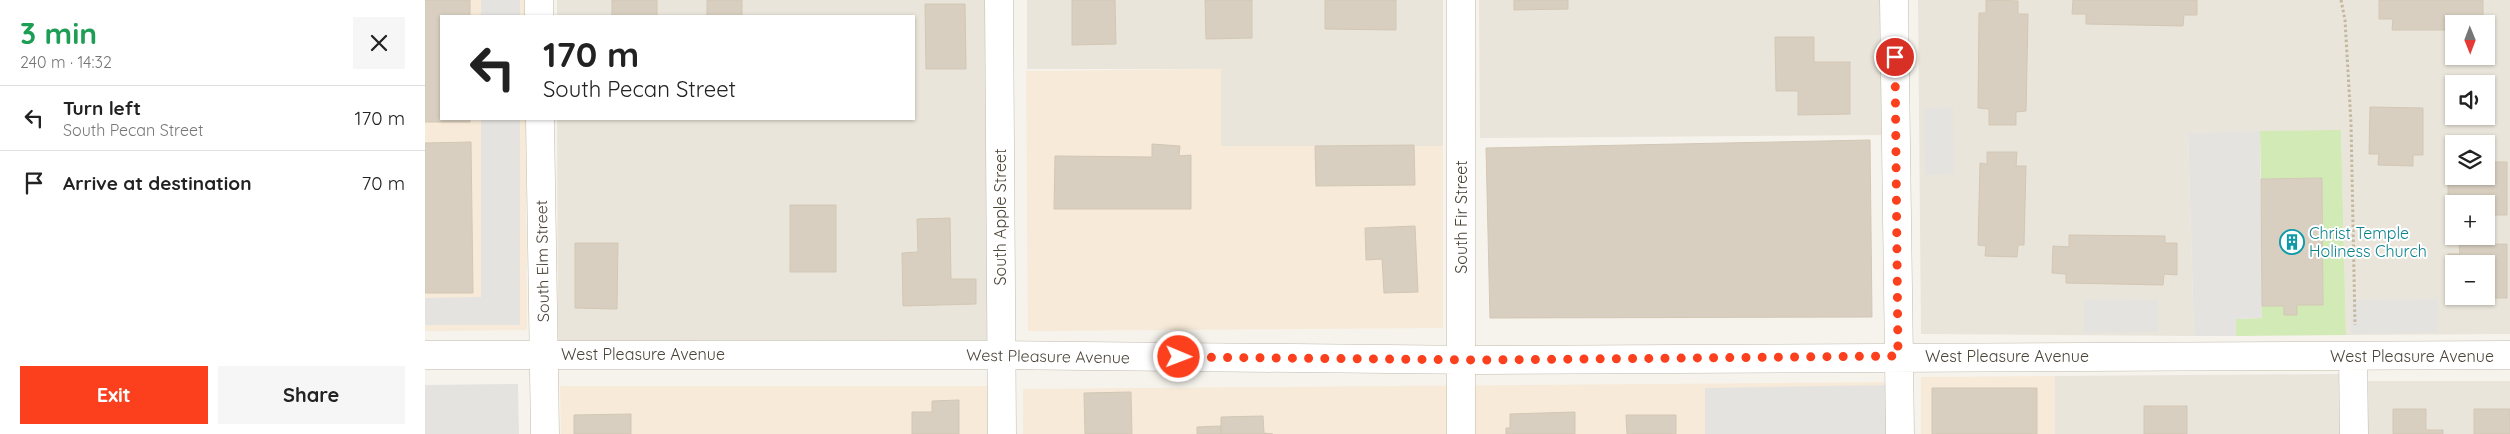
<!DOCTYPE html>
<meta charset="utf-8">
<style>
body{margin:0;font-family:Quicksand,sans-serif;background:#f6f6f6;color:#222;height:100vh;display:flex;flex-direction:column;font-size:19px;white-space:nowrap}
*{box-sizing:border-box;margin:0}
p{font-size:16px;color:#767676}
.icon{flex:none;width:28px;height:28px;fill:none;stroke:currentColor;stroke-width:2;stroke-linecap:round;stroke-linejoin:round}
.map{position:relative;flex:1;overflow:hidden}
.panel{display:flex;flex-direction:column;background:#fff;width:425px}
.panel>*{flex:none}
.banner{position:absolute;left:15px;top:15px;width:475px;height:105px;border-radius:0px;box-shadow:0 1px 4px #0004;background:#fff;color:#222;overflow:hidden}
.needle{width:32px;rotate:179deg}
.buttons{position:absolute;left:2020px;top:15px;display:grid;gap:10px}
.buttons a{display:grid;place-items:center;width:50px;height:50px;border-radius:0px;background:#fff;box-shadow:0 1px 4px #0004;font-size:25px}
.pin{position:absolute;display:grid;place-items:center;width:42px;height:42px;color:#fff;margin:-21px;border:2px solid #fff;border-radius:50%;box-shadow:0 1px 5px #0007}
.me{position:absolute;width:55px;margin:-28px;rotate:91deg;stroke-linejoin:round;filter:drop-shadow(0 0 4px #0008)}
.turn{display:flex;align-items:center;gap:18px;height:105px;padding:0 20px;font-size:22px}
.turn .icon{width:65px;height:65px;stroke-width:2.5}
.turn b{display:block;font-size:35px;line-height:42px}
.round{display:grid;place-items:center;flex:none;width:52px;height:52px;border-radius:0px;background:#f6f6f6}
.head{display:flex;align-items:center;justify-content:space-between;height:85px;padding:0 20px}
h1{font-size:30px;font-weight:800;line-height:38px;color:#1e9e55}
.button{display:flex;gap:10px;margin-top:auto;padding:10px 20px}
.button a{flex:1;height:58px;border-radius:0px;background:#fc3f1d;color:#fff;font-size:20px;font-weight:800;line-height:58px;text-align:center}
.button a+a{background:#f6f6f6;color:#222}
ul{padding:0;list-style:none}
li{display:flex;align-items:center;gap:15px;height:65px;padding:0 20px;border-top:1px solid #e0e0e0}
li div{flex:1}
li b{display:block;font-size:19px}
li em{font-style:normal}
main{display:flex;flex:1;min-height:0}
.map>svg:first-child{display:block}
</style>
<main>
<section class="panel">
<div class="head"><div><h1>3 min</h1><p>240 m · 14:32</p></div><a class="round"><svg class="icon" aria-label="close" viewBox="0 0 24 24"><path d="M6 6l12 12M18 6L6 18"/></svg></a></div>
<ul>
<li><svg class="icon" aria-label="left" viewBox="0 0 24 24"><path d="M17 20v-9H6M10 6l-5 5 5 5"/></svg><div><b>Turn left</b><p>South Pecan Street</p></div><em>170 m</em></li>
<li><svg class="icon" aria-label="arrive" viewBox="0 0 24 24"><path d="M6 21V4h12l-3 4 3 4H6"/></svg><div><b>Arrive at destination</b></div><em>70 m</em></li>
</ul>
<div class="button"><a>Exit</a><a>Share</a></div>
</section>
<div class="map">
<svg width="2085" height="434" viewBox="0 0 2085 434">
<rect width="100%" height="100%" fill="#f6f3ec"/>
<path fill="#eae5da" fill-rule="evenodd" d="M132 0H568L569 340 133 341 132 119H489V16H132Z
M602 0H1018V146H796V69H602Z
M1054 0H1459L1460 135 1055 138Z
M1493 0H2085V334L1921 335 1916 131 1763 133 1769 336 1496 334ZM2029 24H2061V56H2029ZM2029 84H2061V116H2029ZM2029 144H2061V176H2029ZM2029 204H2061V236H2029ZM2029 264H2061V296H2029Z
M1916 374V434H1630V376Z
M1941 381H2085V434H1941Z"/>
<path fill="#f7ead8" d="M0 0H100V16H16V119H101L102 330 0 331Z
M796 69V146H1018V328L603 331 601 71Z
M1630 376V434H1496V377Z
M1469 382 1470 434H598V389Z
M135 386H572V434H136Z"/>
<path fill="#d2eab5" d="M1916 130 1921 335 1811 336V319L1837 318V306H1859V315H1872V305H1898L1897 178 1836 179 1835 131Z"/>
<path fill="#e5e3e0" d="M56 0H95V16H56Z
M1528 107 1529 174 1500 175 1499 108Z
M56 119H95V325H0V298L56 297Z
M1835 131 1837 318 1811 319V336H1769L1763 133Z
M1659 299 1733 300V332L1659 333Z
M2013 299V333L1926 334V300Z
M93 384 94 434H0V385Z
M1467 385V434H1280V388Z"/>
<path fill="#d8cfc1" stroke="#d3c7b4" d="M0 0H45V16H16V119H45V122H0Z
M187 0H232V16H187Z
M282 0H317V16H282Z
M647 0H690L691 44 647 45Z
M780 0H827V38L781 39Z
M900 0H971V30L900 29Z
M1089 0H1143V9L1089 10Z
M1561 0 1593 1V14H1603L1601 111 1591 112V125H1564V109L1553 108 1554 13H1561Z
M1648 0H1772V15H1759L1758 26 1661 24V14H1647Z
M1954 0H2058V21H2047V24H2029V30H1967L1968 19H1954Z
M500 4H540L541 69H501Z
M1350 37H1389V62H1425V114L1373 115V91H1351Z
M1945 107 1998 108V155H1988V166L1953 165 1954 154H1944Z
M1445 140 1447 317 1065 318 1061 148Z
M46 142 48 293H0V143Z
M727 144 755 146 754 156 766 155V209H629L630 156 727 157Z
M989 145 990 185 891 186 890 146Z
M1562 152H1592L1591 166H1601L1599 245H1593L1592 257 1560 256 1561 246 1553 245 1555 163 1562 164Z
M2061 162H2082V215H2061V204H2029V206H2023V172L2029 171V176H2061Z
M1897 178 1898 305H1872V315H1859V306H1837L1836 179Z
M365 205H411V272H365Z
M525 218 526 279H551V304L478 306 477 253 493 252 492 219Z
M990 226 993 292 959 293 957 259 941 260 940 228Z
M1644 235 1740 236V243H1752V275L1739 274 1738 285 1641 283V274L1627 273 1628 246 1644 247Z
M150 243H193L192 309 150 308Z
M2082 244V298H2034L2061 296V264H2029V288H2023V254H2035L2034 245Z
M1507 388H1612V434H1507Z
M706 392 707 434H660L659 393Z
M534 400V434H487V412H507V401Z
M1719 406H1762V434H1719Z
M1968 409H2001V430H2018V434H1968Z
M2049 409H2085V434H2049Z
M1150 412V434H1081V428H1085V414Z
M206 414V434H149V415Z
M1201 415H1251V434H1202Z
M838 416 839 433 848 434H796V417Z
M796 426V434H772V427Z"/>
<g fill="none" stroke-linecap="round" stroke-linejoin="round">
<defs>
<path id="minor" d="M114 0V16
M574 0 577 434
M1469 0 1475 434
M115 119 120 434
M0 355H563L1056 360 2085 355
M1928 356 1929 434
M1036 434V0"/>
</defs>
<use href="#minor" stroke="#c2bbae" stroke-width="29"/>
<path stroke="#c4b79f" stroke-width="3" stroke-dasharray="2.5 2.5" stroke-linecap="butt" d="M1916 0 1920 20 1926 123 1930 325"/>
<use href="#minor" stroke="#fff" stroke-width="28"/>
</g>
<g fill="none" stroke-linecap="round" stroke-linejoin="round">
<path stroke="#fc3f1d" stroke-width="9" stroke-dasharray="0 16.2" d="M754 357 1056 360 1473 356 1470 57"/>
</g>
<defs>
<symbol id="building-ring" viewBox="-11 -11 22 22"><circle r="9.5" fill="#fff" stroke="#0f9aa8" stroke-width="1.5"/><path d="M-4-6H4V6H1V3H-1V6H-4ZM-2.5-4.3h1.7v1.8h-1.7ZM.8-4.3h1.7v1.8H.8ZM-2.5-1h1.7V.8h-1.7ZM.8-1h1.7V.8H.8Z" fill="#0f9aa8"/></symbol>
</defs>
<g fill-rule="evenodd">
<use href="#building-ring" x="1853" y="228" width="28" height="28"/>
</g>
<g text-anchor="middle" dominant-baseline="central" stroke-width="4" stroke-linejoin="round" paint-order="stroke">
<g font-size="16" fill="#4b4439" stroke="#fff">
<text transform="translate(575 217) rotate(-90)">South Apple Street</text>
<text transform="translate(1036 217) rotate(-90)">South Fir Street</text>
<text transform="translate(117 261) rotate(-91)">South Elm Street</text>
<text x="218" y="354">West Pleasure Avenue</text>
<text transform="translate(623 356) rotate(1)">West Pleasure Avenue</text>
<text x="1582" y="356">West Pleasure Avenue</text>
<text x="1987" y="356">West Pleasure Avenue</text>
</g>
<g font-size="16" fill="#0d838f" stroke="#fff" text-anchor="start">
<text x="1884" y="233">Christ Temple<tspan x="1884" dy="18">Holiness Church</tspan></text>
</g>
</g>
</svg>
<div class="buttons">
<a><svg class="needle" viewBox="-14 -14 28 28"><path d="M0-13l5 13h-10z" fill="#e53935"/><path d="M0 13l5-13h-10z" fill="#767676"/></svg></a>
<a><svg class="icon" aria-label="sound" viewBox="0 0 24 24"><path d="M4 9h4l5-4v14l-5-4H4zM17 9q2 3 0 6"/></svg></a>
<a><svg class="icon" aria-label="layers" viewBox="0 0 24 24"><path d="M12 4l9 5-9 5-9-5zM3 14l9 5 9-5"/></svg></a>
<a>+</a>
<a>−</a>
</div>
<div class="pin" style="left:1470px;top:57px;background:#d93025"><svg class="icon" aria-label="arrive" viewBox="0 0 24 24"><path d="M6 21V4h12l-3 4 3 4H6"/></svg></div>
<svg class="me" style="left:754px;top:357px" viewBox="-20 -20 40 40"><circle r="17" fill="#fc3f1d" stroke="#fff" stroke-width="3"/><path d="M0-11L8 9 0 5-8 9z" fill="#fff"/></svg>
<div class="banner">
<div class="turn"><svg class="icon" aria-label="left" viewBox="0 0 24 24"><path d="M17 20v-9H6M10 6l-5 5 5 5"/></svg><div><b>170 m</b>South Pecan Street</div></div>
</div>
</div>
</main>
